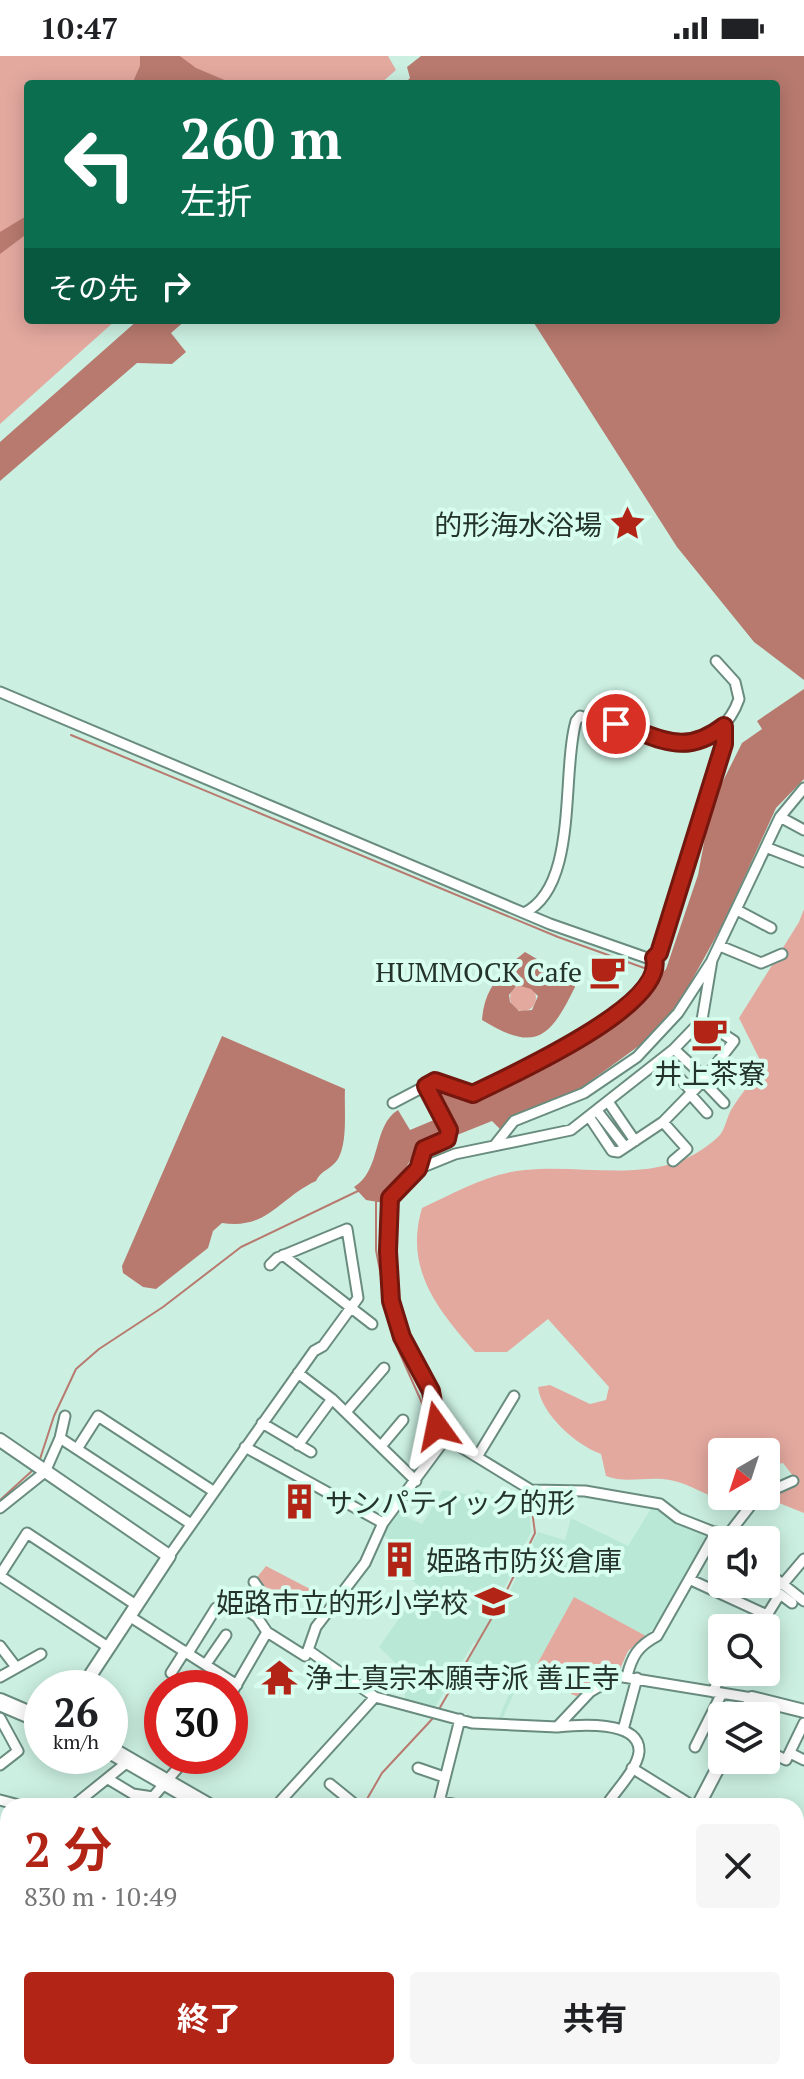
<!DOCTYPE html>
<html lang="ja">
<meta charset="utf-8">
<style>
body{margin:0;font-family:"PT Serif","Noto Sans JP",serif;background:#f6f6f6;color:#202124;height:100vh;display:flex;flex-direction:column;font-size:30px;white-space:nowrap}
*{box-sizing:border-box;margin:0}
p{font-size:26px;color:#757577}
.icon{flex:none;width:44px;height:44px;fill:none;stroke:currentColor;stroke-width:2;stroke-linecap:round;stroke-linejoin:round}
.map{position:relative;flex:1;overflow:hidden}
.drawer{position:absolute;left:0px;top:1742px;width:804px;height:282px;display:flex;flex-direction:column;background:#fff;border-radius:24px 24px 0 0;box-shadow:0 4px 20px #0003}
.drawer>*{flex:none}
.hud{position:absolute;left:24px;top:24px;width:756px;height:244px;border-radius:8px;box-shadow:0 4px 20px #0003;background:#0b6e4f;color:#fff;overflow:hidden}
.needle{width:52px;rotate:219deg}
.fabs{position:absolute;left:708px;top:1382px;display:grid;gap:16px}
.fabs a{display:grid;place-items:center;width:72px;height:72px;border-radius:8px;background:#fff;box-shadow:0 4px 20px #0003;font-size:40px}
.speed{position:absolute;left:24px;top:1614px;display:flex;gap:16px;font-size:40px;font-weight:700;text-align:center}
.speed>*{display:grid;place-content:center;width:104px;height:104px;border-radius:50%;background:#fff;box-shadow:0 4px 20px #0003;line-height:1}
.speed small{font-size:20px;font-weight:400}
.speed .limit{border:12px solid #d22;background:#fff;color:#111}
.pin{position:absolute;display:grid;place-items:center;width:68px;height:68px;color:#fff;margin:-34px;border:4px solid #fff;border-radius:50%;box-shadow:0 2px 8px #0007}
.me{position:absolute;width:88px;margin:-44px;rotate:348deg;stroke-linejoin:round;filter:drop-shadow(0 0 6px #0008)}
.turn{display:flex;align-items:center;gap:28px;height:168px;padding:0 24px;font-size:36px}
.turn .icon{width:104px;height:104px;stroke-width:2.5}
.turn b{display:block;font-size:56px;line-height:68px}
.then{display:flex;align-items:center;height:76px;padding:0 24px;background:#0003;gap:16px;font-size:30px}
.round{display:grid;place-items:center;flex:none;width:84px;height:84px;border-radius:8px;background:#f6f6f6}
.summary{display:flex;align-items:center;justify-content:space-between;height:136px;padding:0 24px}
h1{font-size:48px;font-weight:700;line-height:60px;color:#b22416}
.button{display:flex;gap:16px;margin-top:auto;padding:16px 24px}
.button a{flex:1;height:92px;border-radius:8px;background:#b22416;color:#fff;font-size:32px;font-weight:700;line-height:92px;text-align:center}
.button a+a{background:#f6f6f6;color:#202124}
.status{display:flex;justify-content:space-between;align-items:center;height:56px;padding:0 40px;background:#fff;direction:ltr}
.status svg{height:22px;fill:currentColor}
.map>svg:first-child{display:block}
</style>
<div class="status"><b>10:47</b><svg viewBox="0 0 49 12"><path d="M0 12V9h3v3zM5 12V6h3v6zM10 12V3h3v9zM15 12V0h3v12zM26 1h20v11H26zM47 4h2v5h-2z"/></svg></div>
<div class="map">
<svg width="804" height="2023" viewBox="0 0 804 2023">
<rect width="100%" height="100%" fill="#cbf0e2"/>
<path fill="#bae8d6" d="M477 1433 530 1459 531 1476 503 1535 508 1539 538 1476 565 1484 571 1462 628 1490 652 1451 675 1466 710 1481 668 1555 646 1580 574 1542 535 1612 530 1617 524 1615 501 1666H497L513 1629 466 1608 477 1588 474 1586 435 1651 405 1644V1616L379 1591 407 1551 412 1553 425 1535 401 1515 404 1510 396 1505 403 1493 383 1479 387 1471 398 1457 422 1468 443 1434 471 1439Z"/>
<path fill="#e3a99f" d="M0 0H388L396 14 380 28H28V264H116L0 368Z
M804 853V1457L779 1447 777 1439 796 1424 783 1407 766 1411V1396H722V1440H740L730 1446C708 1442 690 1427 670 1424 648 1420 626 1428 606 1420L601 1398C576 1389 541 1358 538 1331L550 1329 590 1348 606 1344 609 1331 548 1263 507 1296H475C437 1253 404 1212 422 1152 454 1137 488 1117 525 1114 592 1107 662 1133 718 1081 725 1075 726 1063 731 1054 740 1039 753 1024 763 1010L739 962 799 866Z
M510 942a13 13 0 1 1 26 0a13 13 0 1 1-26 0Z
M266 1510 310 1533 307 1540C292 1545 265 1537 255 1524Z
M574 1541 646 1580 628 1595 620 1613 594 1625 579 1641 571 1638 576 1626 535 1612Z
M804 1900V2023H563L572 2016H796V1902Z"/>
<path fill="#b87a6f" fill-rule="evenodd" d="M140 0H180L196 12 234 28H132L140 10Z
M421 0H804V624L754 586 677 491 532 264H776V28H404L410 22 407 11Z
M28 159V177L0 198V176Z
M138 264H186L171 277 186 296 172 308 137 307 0 425V386Z
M804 633V723L776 752 724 866 681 944 647 984 581 1032 512 1060 501 1074 492 1065 457 1079 450 1066 439 1072 440 1077 416 1095 384 1147 366 1144 354 1131C382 1114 372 1070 398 1054L410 1074 446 1059 444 1054 440 1056 432 1038 447 1032 477 1043 616 969 666 913 698 819 711 749 742 687 762 673 757 665Z
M525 896 571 923 575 931C550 982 536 997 482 964 484 933 501 915 525 896ZM517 929 531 933 538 940 532 954 519 955 510 946 509 939Z
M222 980 345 1033C344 1054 348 1085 338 1103 332 1113 321 1114 316 1125 279 1142 268 1174 222 1167L213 1175 208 1192 156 1233 143 1231 123 1217 122 1210Z"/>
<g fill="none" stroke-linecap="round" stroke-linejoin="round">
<path stroke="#b87a6f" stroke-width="2" d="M71 679 558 881 647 913
M376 1146V1194L393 1282 438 1383
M447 1389 500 1420
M39 1406 54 1360 76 1313 99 1293 163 1251 241 1191 360 1134
M0 1444 33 1414
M438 1655 501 1546 535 1477 530 1439 516 1430
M363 1750 382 1717 435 1660
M36 2016 46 2023
M58 2023 79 2016
M195 2023 202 2016"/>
<defs>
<path id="street" d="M0 636 550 868 650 903 659 897 724 688V670
M780 761 804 774
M768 792 804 806
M737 854 771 872
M524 857C579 830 561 718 576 665L580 660 684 690C711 684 730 669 739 643L735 626 716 605
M720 890 761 907 782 898
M674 993 704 1021
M663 1003 692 1036
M703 1025 724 1047
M690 1038 707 1057
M393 1047 435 1025 473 1038C509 1020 667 949 654 902
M609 1047 635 1085
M598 1056 625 1091
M590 1062 612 1095 618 1096 663 1066 703 1025 734 985 702 964
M663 1066 687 1093 673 1105
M494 1090 514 1065 584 1037 637 1001 678 957 711 906
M418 1113 424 1093 447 1083 449 1074 426 1030
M283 1199 372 1268
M332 1343 416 1425
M346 1356 384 1312
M262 1367 311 1396
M60 1382 191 1468
M298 1389 332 1343 298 1317
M382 1389 403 1364
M245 1391 383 1467
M77 1393 98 1360 213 1435
M477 1401 514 1340
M766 1437 793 1425
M0 1452 45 1416 60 1382 65 1360
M727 1480 758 1440
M734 1484 678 1462 660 1448 585 1435 531 1434 446 1382 437 1370 431 1335 402 1281 391 1245 390 1142 418 1113 455 1098 571 1074 674 993 702 964 712 904 780 761 804 732
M169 1500 314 1295 323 1290 358 1242 347 1173 277 1202 270 1209
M766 1515 804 1545
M0 1519 27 1477 136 1549
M0 1520 108 1591
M691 1524 767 1559 780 1538 792 1547
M782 1529 804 1503
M232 1544 257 1561 267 1576
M245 1554 259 1533 254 1526
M129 1560 237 1629
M0 1590 16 1611
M188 1597 216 1552
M206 1608 226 1579
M171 1617 185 1595
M627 1620C632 1600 638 1590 657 1580L716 1476
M0 1621 41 1598
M713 1636 722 1616
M230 1640 267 1576 305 1600 308 1594
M375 1641 308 1594 316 1571 365 1507 383 1467 446 1382
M0 1662 18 1695 0 1709
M557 1671C576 1669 641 1663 639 1696 637 1714 615 1735 606 1750
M623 1674 637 1622
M695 1691 722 1637
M766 1694 786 1704 804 1667
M790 1697 804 1704
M418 1712 444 1721
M632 1712 693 1750
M108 1723 133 1738 153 1741 188 1700
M330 1728 357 1750
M0 1744 23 1750
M440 1745 462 1750
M73 1750 130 1704
M276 1750 375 1641 472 1667 557 1671 590 1636 617 1620 752 1642
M438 1750 460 1663
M0 1804 8 1798
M796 1829 804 1821
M0 1875 8 1883
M148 2016 156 2023
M377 2016V2023
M88 2021 89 2023
M202 2023 208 2016
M516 2023 529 2016"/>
<path id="secondary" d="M0 1384 169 1500 82 1632
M744 1660 752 1642 804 1655
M698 1750 722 1704
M0 1825 8 1836
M0 1986 8 1977"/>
<path id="highway" d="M0 1646 42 1664
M110 1694 207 1750
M490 2016 492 2023"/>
</defs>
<use href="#street" stroke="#698c7f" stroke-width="13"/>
<use href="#secondary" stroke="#698c7f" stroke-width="16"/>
<use href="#highway" stroke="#698c7f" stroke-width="20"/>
<use href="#street" stroke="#fff" stroke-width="9"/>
<use href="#secondary" stroke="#fff" stroke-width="12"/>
<use href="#highway" stroke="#fff" stroke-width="16"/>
<path stroke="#698178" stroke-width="2" stroke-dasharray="10 10" stroke-linecap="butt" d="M0 1859 8 1866
M159 2016 167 2023"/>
</g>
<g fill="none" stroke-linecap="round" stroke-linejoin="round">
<defs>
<path id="route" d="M437 1370 431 1335 402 1281 391 1245 388 1195 390 1142 418 1113 424 1093 447 1083 449 1074 426 1030 435 1025 473 1038C509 1020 667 950 654 902L659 897 724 688V670C683 702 660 681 616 668"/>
</defs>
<use href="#route" stroke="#74170e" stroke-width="20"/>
<use href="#route" stroke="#b22416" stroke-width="14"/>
</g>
<defs>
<symbol id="sight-bare" viewBox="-9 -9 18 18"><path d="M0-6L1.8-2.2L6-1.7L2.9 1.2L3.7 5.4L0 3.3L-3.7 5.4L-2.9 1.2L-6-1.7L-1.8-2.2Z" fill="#b22416" stroke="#d8feef" stroke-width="2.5" paint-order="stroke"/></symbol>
<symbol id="cafe-bare" viewBox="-9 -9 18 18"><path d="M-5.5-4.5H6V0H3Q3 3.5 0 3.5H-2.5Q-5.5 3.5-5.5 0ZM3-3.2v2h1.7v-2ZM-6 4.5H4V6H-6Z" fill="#b22416" stroke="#d8feef" stroke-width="2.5" paint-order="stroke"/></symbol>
<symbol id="building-bare" viewBox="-9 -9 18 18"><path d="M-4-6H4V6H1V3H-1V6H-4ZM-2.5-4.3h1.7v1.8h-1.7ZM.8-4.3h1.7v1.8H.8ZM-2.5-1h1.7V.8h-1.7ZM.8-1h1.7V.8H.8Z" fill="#b22416" stroke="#d8feef" stroke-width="2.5" paint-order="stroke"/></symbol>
<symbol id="school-bare" viewBox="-9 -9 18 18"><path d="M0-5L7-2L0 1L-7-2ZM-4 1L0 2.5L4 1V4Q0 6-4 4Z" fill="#b22416" stroke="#d8feef" stroke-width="2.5" paint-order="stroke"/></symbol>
<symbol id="temple-bare" viewBox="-9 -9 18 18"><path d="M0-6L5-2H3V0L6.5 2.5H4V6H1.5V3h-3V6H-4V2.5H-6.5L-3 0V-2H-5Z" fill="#b22416" stroke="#d8feef" stroke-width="2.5" paint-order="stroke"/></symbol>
</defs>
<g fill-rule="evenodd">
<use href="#sight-bare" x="602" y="442" width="51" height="51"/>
<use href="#cafe-bare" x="582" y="890" width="51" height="51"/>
<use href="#cafe-bare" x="684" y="952" width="51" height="51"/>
<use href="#building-bare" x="274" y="1420" width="51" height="51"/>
<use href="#building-bare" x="374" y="1478" width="51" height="51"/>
<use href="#school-bare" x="468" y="1520" width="51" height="51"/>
<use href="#temple-bare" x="254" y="1596" width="51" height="51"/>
</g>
<g text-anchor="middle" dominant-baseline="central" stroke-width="8" stroke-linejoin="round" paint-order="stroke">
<g font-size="28" fill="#24332d" stroke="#d8feef" text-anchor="end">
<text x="602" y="468">的形海水浴場</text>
<text x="582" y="915">HUMMOCK Cafe</text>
<text x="710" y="1017" text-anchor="middle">井上茶寮</text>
<text x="325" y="1446" text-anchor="start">サンパティック的形</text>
<text x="426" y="1504" text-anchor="start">姫路市防災倉庫</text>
<text x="468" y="1546">姫路市立的形小学校</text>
<text x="305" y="1621" text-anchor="start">浄土真宗本願寺派 善正寺</text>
</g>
</g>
</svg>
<div class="fabs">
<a><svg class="needle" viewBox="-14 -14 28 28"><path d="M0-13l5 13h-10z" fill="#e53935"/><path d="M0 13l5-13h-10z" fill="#757577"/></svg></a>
<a><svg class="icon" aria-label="sound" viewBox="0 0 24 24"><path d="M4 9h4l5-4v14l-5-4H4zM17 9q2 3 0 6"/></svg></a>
<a><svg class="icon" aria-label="search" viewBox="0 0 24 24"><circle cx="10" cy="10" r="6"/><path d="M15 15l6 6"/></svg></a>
<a><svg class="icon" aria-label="layers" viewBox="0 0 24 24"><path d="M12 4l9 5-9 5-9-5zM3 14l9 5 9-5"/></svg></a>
</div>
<div class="speed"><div>26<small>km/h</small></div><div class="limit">30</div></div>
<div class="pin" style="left:616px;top:668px;background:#d93025"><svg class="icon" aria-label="arrive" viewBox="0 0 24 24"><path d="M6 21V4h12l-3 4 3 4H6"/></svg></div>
<svg class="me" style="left:437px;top:1370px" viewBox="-20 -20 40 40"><path d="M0-17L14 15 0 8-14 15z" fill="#b22416" stroke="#fff" stroke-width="4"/></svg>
<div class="hud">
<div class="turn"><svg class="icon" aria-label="left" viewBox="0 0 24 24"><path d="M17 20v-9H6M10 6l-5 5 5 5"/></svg><div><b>260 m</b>左折</div></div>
<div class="then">その先<svg class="icon" aria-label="right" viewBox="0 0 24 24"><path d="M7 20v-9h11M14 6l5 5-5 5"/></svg></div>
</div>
<section class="drawer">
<div class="summary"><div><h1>2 分</h1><p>830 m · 10:49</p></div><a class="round"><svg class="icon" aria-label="close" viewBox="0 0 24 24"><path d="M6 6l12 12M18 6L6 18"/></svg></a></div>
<div class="button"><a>終了</a><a>共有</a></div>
</section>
</div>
